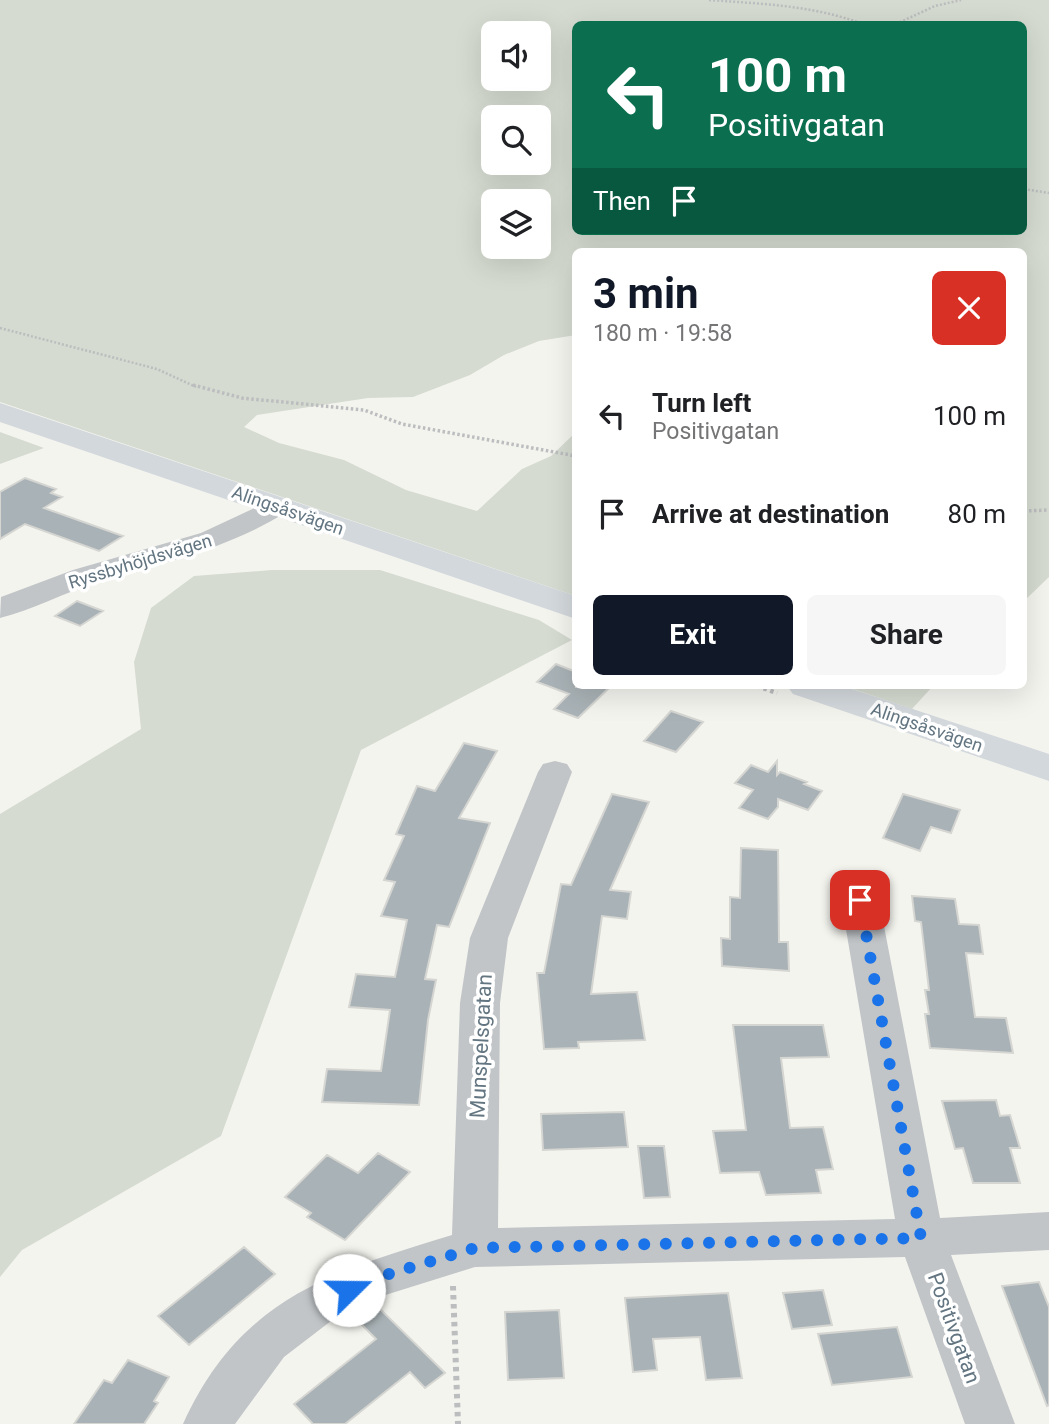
<!DOCTYPE html>
<meta charset="utf-8">
<style>
body{margin:0;font-family:Roboto,sans-serif;background:#f6f6f6;color:#202124;height:100vh;display:flex;flex-direction:column;font-size:26px;white-space:nowrap}
*{box-sizing:border-box;margin:0}
p{font-size:23px;color:#757577}
.icon{flex:none;width:38px;height:38px;fill:none;stroke:currentColor;stroke-width:2;stroke-linecap:round;stroke-linejoin:round}
.map{position:relative;flex:1;overflow:hidden}
.panel{position:absolute;left:572px;top:248px;width:455px;height:441px;display:flex;flex-direction:column;background:#fff;border-radius:10px;box-shadow:0 7px 28px #0002}
.panel>*{flex:none}
.banner{position:absolute;left:572px;top:21px;width:455px;height:214px;border-radius:10px;box-shadow:0 7px 28px #0002;background:#0b6e4f;color:#fff;overflow:hidden}
.buttons{position:absolute;left:481px;top:21px;display:grid;gap:14px}
.buttons a{display:grid;place-items:center;width:70px;height:70px;border-radius:10px;background:#fff;box-shadow:0 7px 28px #0002;font-size:35px}
.pin{position:absolute;display:grid;place-items:center;width:60px;height:60px;color:#fff;margin:-30px;border-radius:14px;box-shadow:0 4px 10px #0006}
.me{position:absolute;width:77px;margin:-38px;rotate:68deg;stroke-linejoin:round;filter:drop-shadow(0 0 5px #0008)}
.turn{display:flex;align-items:center;gap:24px;height:147px;padding:0 21px;font-size:32px}
.turn .icon{width:91px;height:91px;stroke-width:2.5}
.turn b{display:block;font-size:49px;line-height:60px}
.then{display:flex;align-items:center;height:66px;padding:0 21px;background:#0003;gap:14px;font-size:26px}
.round{display:grid;place-items:center;flex:none;width:74px;height:74px;border-radius:10px;background:#f6f6f6}
.head{display:flex;align-items:center;justify-content:space-between;height:119px;padding:0 21px}
h1{font-size:42px;font-weight:700;line-height:52px;color:#111827}
.cta{display:flex;gap:14px;margin-top:auto;padding:14px 21px}
.cta a{flex:1;height:80px;border-radius:10px;background:#111827;color:#fff;font-size:28px;font-weight:700;line-height:80px;text-align:center}
.cta a+a{background:#f6f6f6;color:#202124}
ul{padding:0;list-style:none}
li{display:flex;align-items:center;gap:21px;height:98px;padding:0 21px}
li div{flex:1}
li b{display:block;font-size:26px}
li em{font-style:normal}
.map>svg:first-child{display:block}
</style>
<div class="map">
<svg width="1049" height="1424" viewBox="0 0 1049 1424">
<rect width="100%" height="100%" fill="#f4f4ef"/>
<path fill="#d5dbd0" fill-rule="evenodd" d="M0 0H1049V577L1024 601V252H576V335L539 341 504 355 470 375 413 397 368 398 257 415 244 427 279 443 344 460 406 490 477 511 522 469 551 456 576 432V596L0 402ZM576 24H1024V231H576ZM494 33H539V79H494ZM494 117H539V163H494ZM494 201H539V247H494Z
M0 432 44 448 0 464Z
M272 570H380L539 620 572 640 361 750 221 1136 22 1250 0 1277V814L141 729 134 662 151 608 194 576Z
M844 686H933L912 709Z"/>
<path fill="#a9b2b6" stroke="#d5d5d2" stroke-width="2" d="M25 478 56 489 51 493 62 497 44 508 123 536 99 551 25 524 0 539V492Z
M77 601 103 611 80 626 55 616Z
M556 664 576 672V687L611 686 578 718 554 709 569 694 537 682Z
M671 711 703 722 676 752 644 741Z
M464 743 497 751 459 818 490 823 449 927 437 925 425 979 436 980 428 1020 419 1105 322 1102 327 1069 381 1071 390 1010 349 1007 356 974 395 977 407 920 381 916 395 882 384 880 404 836 396 834 417 786 435 791Z
M777 761V775L780 772 807 782 804 784 822 791 808 810 778 799V807L768 819 739 808 753 790 735 783 751 765 768 772Z
M612 794 649 802 610 890 631 892 627 919 602 916 591 994 637 992 645 1040 578 1042 579 1048 544 1049 537 973H544L561 884 571 885Z
M903 794 960 810 951 833 931 827 920 851 883 838Z
M741 848 778 850 779 942H788L789 971 722 966 721 938 730 939V897L740 898Z
M912 896 955 899 959 924 979 925 983 954 966 953 975 1017 1006 1018 1013 1053 930 1048 925 1014H929L925 990H929L921 922 915 921Z
M733 1025H823L829 1057 781 1058 790 1128 823 1127 833 1169 816 1170 821 1193 766 1195 759 1172 720 1173 713 1131 746 1130Z
M996 1100 1000 1116 1010 1115 1020 1148H1010L1020 1183H973L963 1148 955 1149 942 1101Z
M624 1112 628 1147 543 1150 541 1114Z
M638 1146H664L670 1197 644 1198Z
M378 1153 410 1172 345 1240 307 1217 311 1213 285 1197 327 1155 358 1173Z
M244 1247 275 1274 189 1345 158 1316Z
M1039 1282 1049 1307V1405L1047 1406 1002 1286Z
M823 1290 832 1325 792 1329 783 1293Z
M728 1293 742 1378 706 1380 700 1337 653 1339 657 1370 633 1372 625 1298Z
M380 1309 445 1373 425 1388 410 1372 345 1424H313L294 1404 376 1339 361 1324Z
M559 1310 564 1378 508 1380 505 1312Z
M897 1327 912 1377 832 1385 818 1334Z
M128 1360 169 1377 154 1401 158 1403 144 1424H74L104 1380 112 1383Z"/>
<g fill="none" stroke-linecap="round" stroke-linejoin="round">
<path stroke="#bbbdbf" stroke-width="2.5" stroke-dasharray="2 2" stroke-linecap="butt" d="M709 0C763 4 811 5 863 24
M896 24 935 6 961 0
M1024 189 1049 193
M0 328 157 369 196 387"/>
<path stroke="#bbbdbf" stroke-width="3.5" stroke-dasharray="2.5 2.5" stroke-linecap="butt" d="M193 385 242 398 364 410 402 424 576 456
M1024 511 1049 510"/>
<path stroke="#bbbdbf" stroke-width="4.5" stroke-dasharray="3.5 3.5" stroke-linecap="butt" d="M757 686 777 693"/>
<path stroke="#bbbdbf" stroke-width="6" stroke-dasharray="4.5 4.5" stroke-linecap="butt" d="M453 1286 458 1424"/>
<path fill="#c1c5c8" fill-rule="evenodd" d="M276 498 286 500 290 506 286 512C227 550 161 562 96 583 63 593 33 610 0 618L1 597 73 570 201 533Z
M555 761 567 764 572 772 508 938 500 1003 498 1228 895 1219 841 900 847 891 860 887 873 891 879 900 940 1218 1049 1212V1250L951 1255 1015 1424H965L905 1257 475 1267 379 1297 331 1321 284 1357 235 1424H183C240 1298 331 1272 452 1235L460 1003 470 938 538 772 543 764Z"/>
<path fill="#d3d8dc" fill-rule="evenodd" d="M0 403 576 596V619L0 422Z
M787 686H843L1049 754V781L793 694Z"/>
</g>
<g fill="none" stroke-linecap="round" stroke-linejoin="round">
<path stroke="#1a73e8" stroke-width="12" stroke-dasharray="0 21.6" d="M349 1290 366 1281 475 1248 921 1238 860 900"/>
</g>
<g text-anchor="middle" dominant-baseline="central" stroke-width="7" stroke-linejoin="round" paint-order="stroke">
<g font-size="18" fill="#627581" stroke="#fff">
<text transform="translate(288 510) rotate(19)">Alingsåsvägen</text>
<text transform="translate(140 561) rotate(-17)">Ryssbyhöjdsvägen</text>
<text transform="translate(927 727) rotate(19)">Alingsåsvägen</text>
</g>
<g font-size="21" fill="#627581" stroke="#fff">
<text transform="translate(481 1046) rotate(-87)">Munspelsgatan</text>
<text transform="translate(954 1328) rotate(70)">Positivgatan</text>
</g>
</g>
</svg>
<div class="buttons">
<a><svg class="icon" aria-label="sound" viewBox="0 0 24 24"><path d="M4 9h4l5-4v14l-5-4H4zM17 9q2 3 0 6"/></svg></a>
<a><svg class="icon" aria-label="search" viewBox="0 0 24 24"><circle cx="10" cy="10" r="6"/><path d="M15 15l6 6"/></svg></a>
<a><svg class="icon" aria-label="layers" viewBox="0 0 24 24"><path d="M12 4l9 5-9 5-9-5zM3 14l9 5 9-5"/></svg></a>
</div>
<div class="pin" style="left:860px;top:900px;background:#d93025"><svg class="icon" aria-label="arrive" viewBox="0 0 24 24"><path d="M6 21V4h12l-3 4 3 4H6"/></svg></div>
<svg class="me" style="left:349px;top:1290px" viewBox="-20 -20 40 40"><circle r="19" fill="#fff"/><path d="M0-13L10 11 0 6-10 11z" fill="#1a73e8"/></svg>
<div class="banner">
<div class="turn"><svg class="icon" aria-label="left" viewBox="0 0 24 24"><path d="M17 20v-9H6M10 6l-5 5 5 5"/></svg><div><b>100 m</b>Positivgatan</div></div>
<div class="then">Then<svg class="icon" aria-label="arrive" viewBox="0 0 24 24"><path d="M6 21V4h12l-3 4 3 4H6"/></svg></div>
</div>
<section class="panel">
<div class="head"><div><h1>3 min</h1><p>180 m · 19:58</p></div><a class="round" style="background:#d93025;color:#fff"><svg class="icon" aria-label="close" viewBox="0 0 24 24"><path d="M6 6l12 12M18 6L6 18"/></svg></a></div>
<ul>
<li><svg class="icon" aria-label="left" viewBox="0 0 24 24"><path d="M17 20v-9H6M10 6l-5 5 5 5"/></svg><div><b>Turn left</b><p>Positivgatan</p></div><em>100 m</em></li>
<li><svg class="icon" aria-label="arrive" viewBox="0 0 24 24"><path d="M6 21V4h12l-3 4 3 4H6"/></svg><div><b>Arrive at destination</b></div><em>80 m</em></li>
</ul>
<div class="cta"><a>Exit</a><a>Share</a></div>
</section>
</div>
